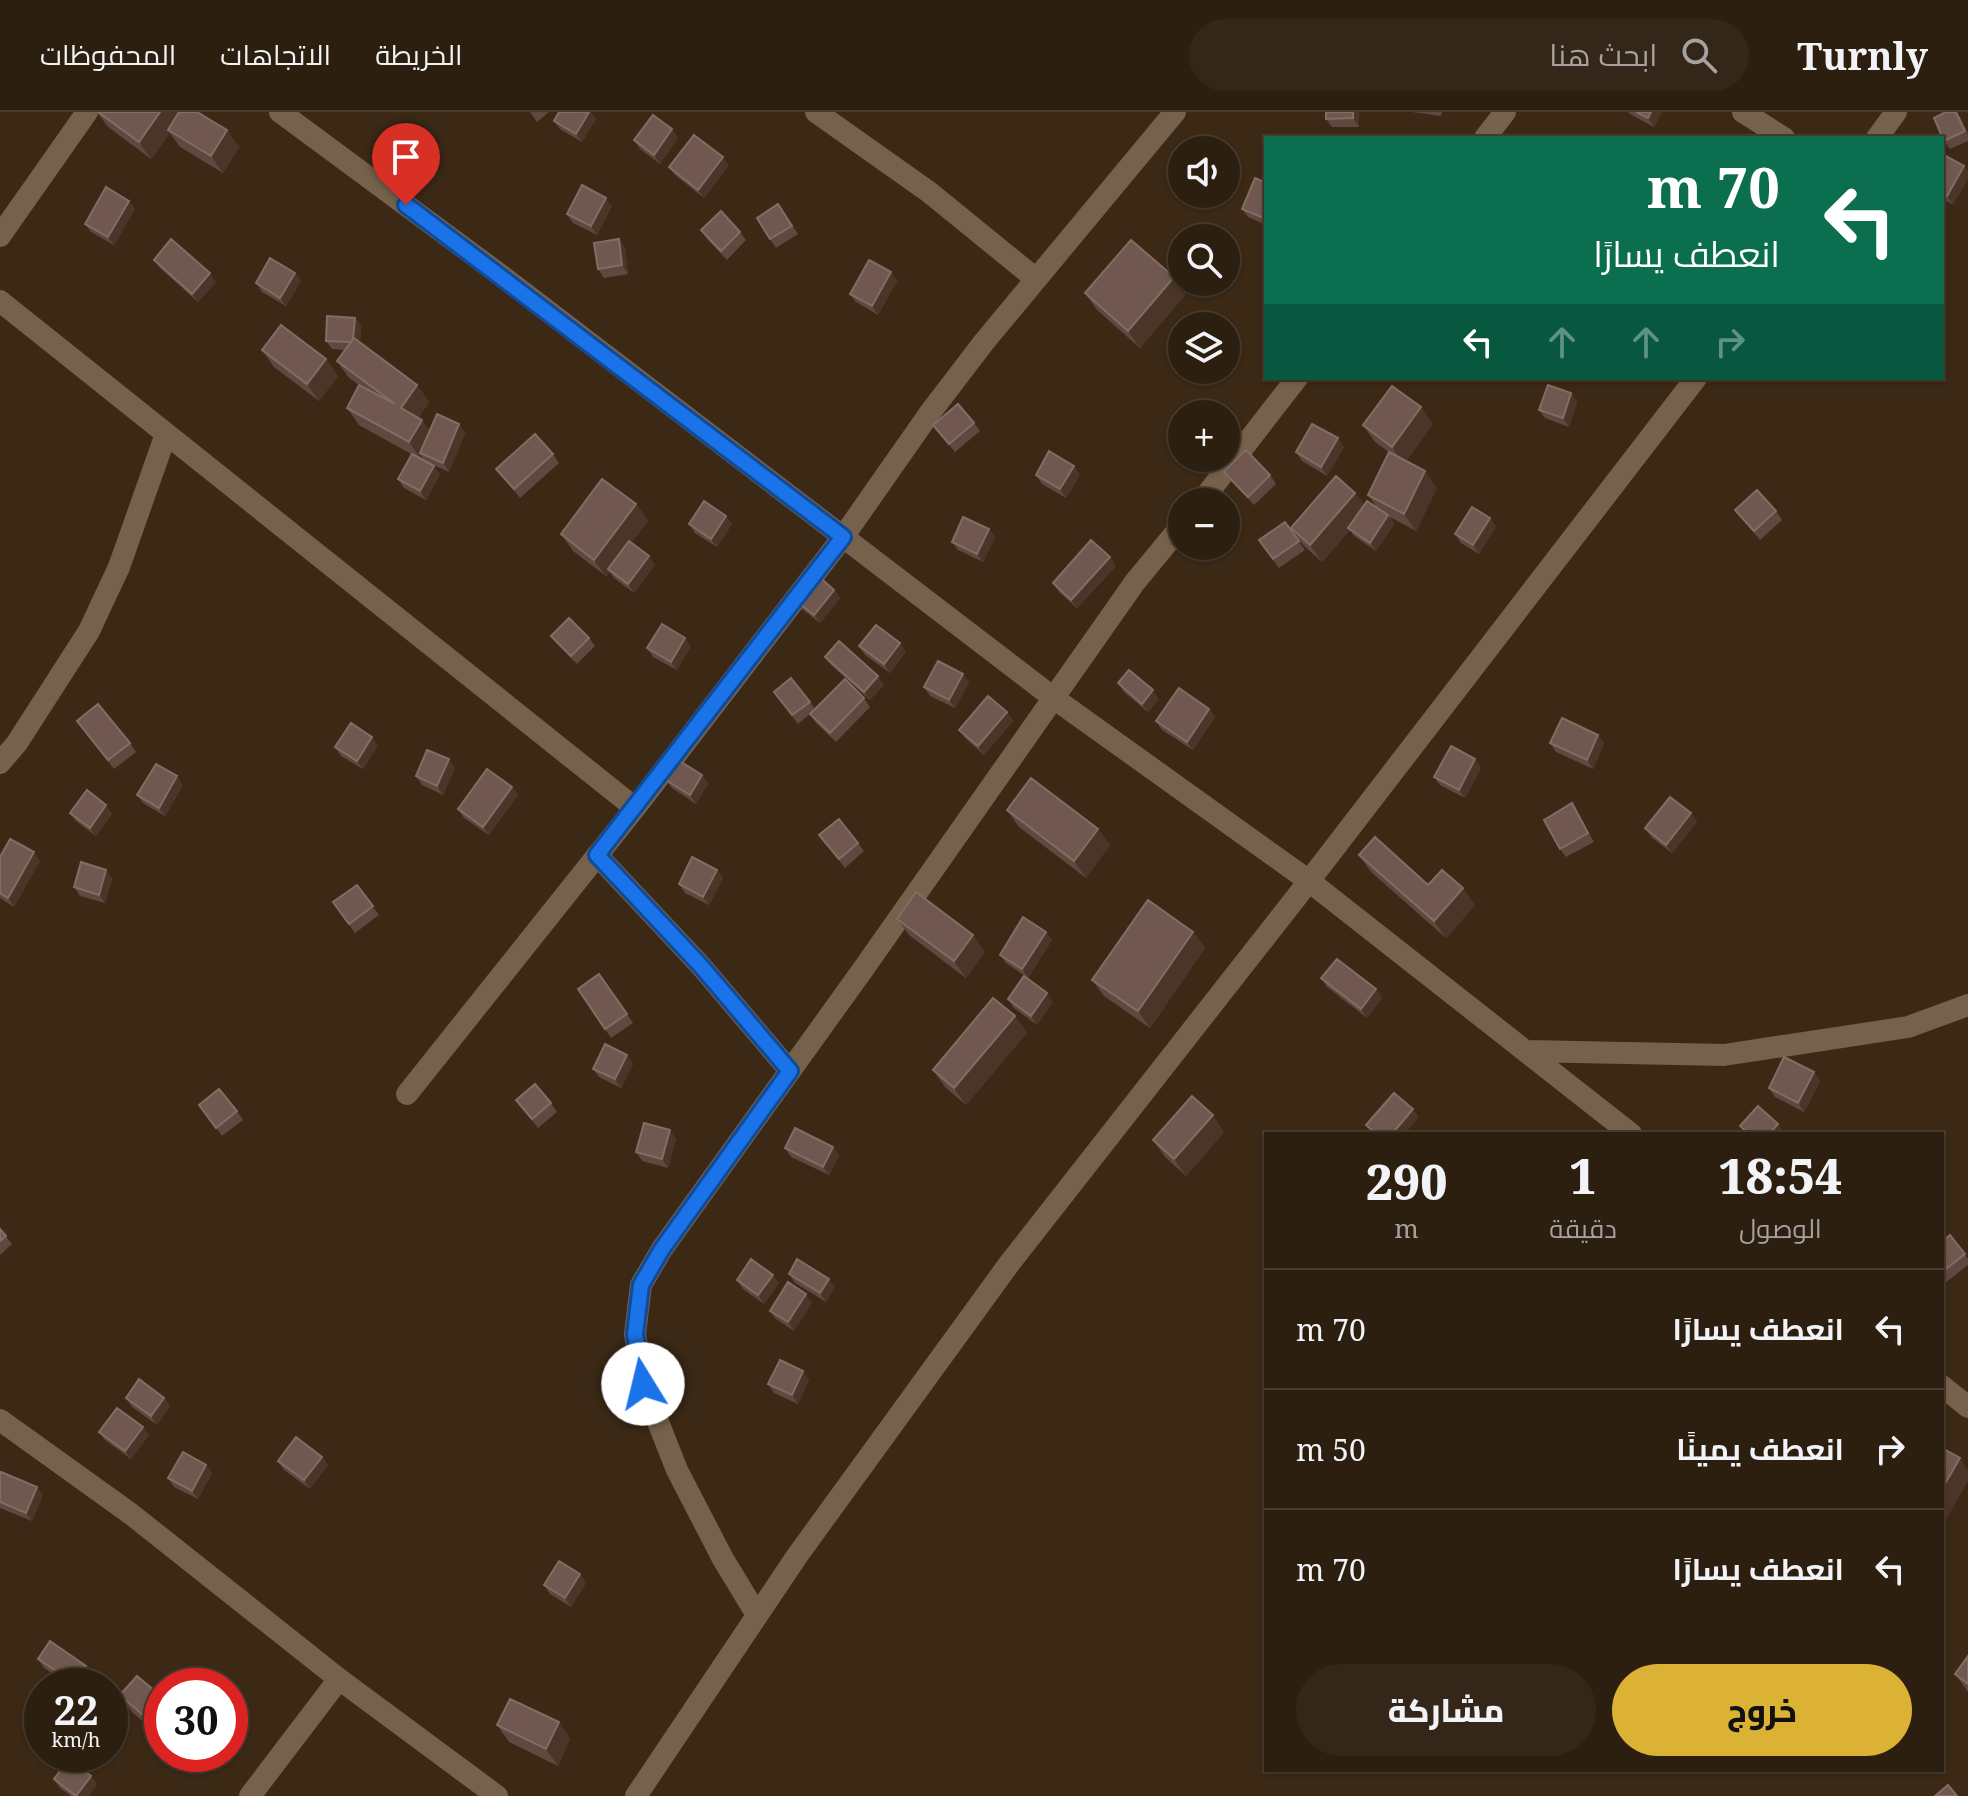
<!DOCTYPE html>
<html lang="ar">
<meta charset="utf-8">
<style>
body{margin:0;font-family:"Noto Serif",Cairo,serif;background:#342719;color:#f1f3f6;direction:rtl;height:100vh;display:flex;flex-direction:column;font-size:30px;white-space:nowrap}
*{box-sizing:border-box;margin:0}
p{font-size:26px;color:#a6a29f}
.icon{flex:none;width:44px;height:44px;fill:none;stroke:currentColor;stroke-width:2;stroke-linecap:round;stroke-linejoin:round}
.map{position:relative;flex:1;overflow:hidden;direction:ltr}
.drawer{position:absolute;left:1264px;top:1020px;width:680px;height:640px;display:flex;flex-direction:column;background:#2c1f10;border-radius:0px;box-shadow:0 2px 6px #0004,0 0 0 2px #483d30;direction:rtl}
.drawer>*{flex:none}
.top-card{position:absolute;left:1264px;top:24px;width:680px;height:244px;border-radius:0px;box-shadow:0 2px 6px #0004,0 0 0 2px #483d30;direction:rtl;background:#0b6e4f;color:#fff;overflow:hidden}
.controls{position:absolute;left:1168px;top:24px;display:grid;gap:16px}
.controls a{display:grid;place-items:center;width:72px;height:72px;border-radius:50%;background:#2c1f10;box-shadow:0 2px 6px #0004,0 0 0 2px #483d30;font-size:40px}
.speed{position:absolute;left:24px;top:1556px;display:flex;gap:16px;font-size:40px;font-weight:700;text-align:center}
.speed>*{display:grid;place-content:center;width:104px;height:104px;border-radius:50%;background:#2c1f10;box-shadow:0 2px 6px #0004,0 0 0 2px #483d30;line-height:1}
.speed small{font-size:20px;font-weight:400}
.speed .limit{border:12px solid #d22;background:#fff;color:#111}
.pin{position:absolute;display:grid;place-items:center;width:68px;height:68px;color:#fff;margin:-82px -34px;border-radius:50% 50% 50% 0;rotate:-45deg;box-shadow:0 0 8px #0007}
.pin .icon{rotate:45deg}
.me{position:absolute;width:88px;margin:-44px;rotate:351deg;stroke-linejoin:round;filter:drop-shadow(0 0 6px #0008)}
.turn{display:flex;align-items:center;gap:28px;height:168px;padding:0 32px;font-size:36px}
.turn .icon{width:104px;height:104px;stroke-width:2.5}
.turn b{display:block;font-size:56px;line-height:68px}
.lanes{display:flex;align-items:center;height:76px;padding:0 32px;background:#0003;justify-content:center;gap:40px;direction:ltr}
.lanes .off{opacity:.35}
.eta{display:flex;justify-content:space-evenly;align-items:center;height:136px;text-align:center}
.eta b{font-size:48px;font-weight:800;line-height:56px}
.button{display:flex;gap:16px;margin-top:auto;padding:16px 32px}
.button a{flex:1;height:92px;border-radius:48px;background:#dbb233;color:#111;font-size:32px;font-weight:800;line-height:92px;text-align:center}
.button a+a{background:#342719;color:#f1f3f6}
ul{padding:0;list-style:none}
li{display:flex;align-items:center;gap:24px;height:120px;padding:0 32px;border-top:2px solid #483d30}
li div{flex:1}
li b{display:block;font-size:30px}
li em{font-style:normal}
header{display:flex;align-items:center;gap:48px;box-sizing:border-box;height:112px;padding:0 40px;background:#2c1f10;border-bottom:2px solid #483d30}
header strong{font-size:38px}
nav{display:flex;gap:44px;margin-inline-start:auto;font-size:28px}
.search{width:560px;height:72px;background:#342719;display:flex;align-items:center;gap:20px;box-sizing:border-box;padding:0 28px;border-radius:44px;color:#a6a29f;font-size:30px}
.map>svg:first-child{display:block}
</style>
<header>
<strong>Turnly</strong>
<div class="search"><svg class="icon" aria-label="search" viewBox="0 0 24 24"><circle cx="10" cy="10" r="6"/><path d="M15 15l6 6"/></svg>ابحث هنا</div>
<nav><a>الخريطة</a><a>الاتجاهات</a><a>المحفوظات</a></nav>
</header>
<div class="map">
<svg width="1968" height="1684" viewBox="0 0 1968 1684">
<rect width="100%" height="100%" fill="#3b2916"/>
<g fill="none" stroke-linecap="round" stroke-linejoin="round">
<path stroke="#76614c" stroke-width="22" d="M280 0 506 167 1055 587 1309 769 1631 1022
M816 0 929 80 1036 167
M1743 0 1784 26
M1485 26 1505 0
M1877 26 1896 0
M0 124 87 0
M0 189 635 696
M1201 390 1297 266
M0 651 17 631 89 519 119 455 166 322
M597 743 701 854 790 959
M1527 939 1724 943 1908 915 1968 893
M407 982 635 696 843 425 929 302 984 230 1175 0
M1942 1274 1968 1295
M0 1308 131 1402 339 1567 497 1684
M757 1503 723 1447 677 1358 643 1272 635 1222 641 1173 662 1137 864 856 1135 470 1182 413
M250 1684 339 1567
M636 1684 797 1444 1009 1152 1309 769 1696 266"/>
</g>
<path fill="#60473f" d="M97 0 227 18 239 35 223 61 180 35 170 21 151 47 108 15Z
M530 0H549L537 10Z
M1326 0H1359V15H1332L1326 7Z
M1412 0H1442L1441 4Z
M1628 0H1662L1654 15 1630 2Z
M1960 5 1968 22V29L1950 37 1944 29Z
M596 7 582 30 560 17 554 9Z
M672 17 678 26 660 52 640 37 634 28Z
M1942 51 1953 93 1942 86Z
M729 53 704 86 675 63 669 55Z
M1266 71V113L1248 105 1242 97Z
M129 89 135 97 114 133 91 120 85 112Z
M612 94 597 123 573 111 567 102Z
M784 101 798 122 776 136 770 127Z
M701 118 740 120 746 128 727 148 707 127Z
M625 136 628 162 604 166 598 157Z
M154 148 216 170 198 190 160 156Z
M891 160 897 169 878 203 856 190 850 182Z
M295 161 301 169 286 194 262 180 256 171Z
M1085 181 1186 182 1140 236 1097 198Z
M355 206 361 214 360 231 417 273 429 290 418 306 429 319 459 312 465 321 449 360 427 350 440 362 426 388 404 376 398 367 411 342 359 313 347 296 359 273 349 266 337 249 345 238 332 237 326 229Z
M262 238 326 247 338 264 319 289 274 255Z
M1571 281 1577 290 1569 315 1545 306 1539 298Z
M974 311 980 319 955 340 933 313Z
M1433 312 1406 349 1437 376 1416 419 1390 405 1394 412 1376 439 1354 424 1350 418 1322 450 1303 433 1291 416 1355 381 1364 393 1376 394 1368 383 1390 341 1375 330 1363 313Z
M1344 335 1327 364 1302 349 1296 340Z
M553 342 559 351 520 386 496 357Z
M1224 360 1270 363 1276 372 1254 393 1230 368Z
M1080 362 1066 386 1042 372 1036 363Z
M636 392 648 409 631 431 655 453 634 481 614 466 610 460 606 464 573 439 561 422Z
M1735 398 1776 399 1782 408 1760 428Z
M726 404 732 412 717 435 695 421 689 412Z
M1285 410 1305 438 1279 456 1259 428Z
M1496 414 1479 442 1461 431 1455 422Z
M989 417 995 425 983 450 958 438 952 430Z
M1116 454 1077 496 1059 480 1053 471Z
M834 478 840 486 820 511 797 493 791 485Z
M551 524 589 526 595 534 577 552 557 532Z
M691 534 677 558 653 545 647 536Z
M859 534 906 539 890 561 865 543Z
M825 545 884 573 870 588 831 553Z
M963 562 969 570 955 596 930 584 924 575Z
M1118 571 1159 587 1148 600 1124 580Z
M774 580 810 590 815 597 864 586 870 595 836 630 816 611 810 602 798 612Z
M1209 597 1215 605 1193 638 1162 618 1156 609Z
M1007 600 1013 609 984 643 965 626 959 618Z
M77 609 130 631 136 640 114 657Z
M1598 623 1604 631 1593 657 1556 640 1550 631Z
M378 633 363 657 341 644 335 635Z
M1475 647 1481 656 1465 686 1440 673 1434 665Z
M455 656 443 683 422 673 416 664Z
M702 663 708 672 696 692 672 676 666 668Z
M183 673 165 704 143 691 137 683Z
M512 675 518 683 489 723 464 706 458 697Z
M1572 691 1594 730 1566 745 1560 737Z
M1007 698 1098 717 1110 733 1086 766 1019 715Z
M70 701 112 702 96 724 76 709Z
M1691 701 1697 710 1672 741 1651 725 1645 716Z
M819 723 858 731 864 739 845 756Z
M1359 743 1428 773 1475 793 1446 826 1371 760Z
M0 745 40 749 14 795 0 786Z
M106 758 112 767 105 791 80 784 74 775Z
M717 758 723 766 709 793 685 781 679 772Z
M357 773 379 803 355 821 333 790Z
M897 807 973 823 985 840 966 866 909 823Z
M1046 820 1052 828 1028 866 1006 851 1000 843Z
M1193 820 1205 836 1150 916 1104 884 1092 868Z
M599 862 633 911 611 926 578 877Z
M1321 866 1376 877 1382 886 1367 906 1327 875Z
M1008 887 1053 890 1037 913 1014 896Z
M1015 904 1027 921 966 993 945 975 933 958Z
M627 943 633 952 621 976 599 965 593 957Z
M1814 960 1820 969 1804 1000 1775 985 1769 976Z
M516 988 551 991 557 1000 538 1016Z
M199 993 237 999 243 1008 222 1024Z
M1224 1020 1186 1064 1165 1045 1153 1028Z
M676 1027 668 1056 642 1049 636 1040Z
M833 1035 839 1043 829 1063 791 1045 785 1036Z
M0 1117 12 1132 0 1143Z
M1950 1123 1968 1147V1153L1945 1171 1942 1167V1130Z
M789 1162 835 1175 826 1190 795 1171Z
M737 1168 779 1171 764 1192 743 1177Z
M812 1190 794 1219 776 1207 770 1199Z
M809 1268 798 1292 774 1281 768 1272Z
M126 1286H164L170 1294 157 1313 132 1295Z
M99 1320 149 1323 131 1347 105 1328Z
M322 1345 328 1353 310 1377 284 1358 278 1349Z
M206 1353 212 1361 198 1387 174 1375 168 1366Z
M0 1363 43 1383 32 1409 0 1396Z
M580 1462 586 1471 571 1495 550 1482 544 1473Z
M1968 1544V1580L1955 1562Z
M38 1547 86 1554 92 1562 87 1570 98 1574H71L44 1556Z
M120 1583 162 1585V1626L132 1600Z
M559 1610 570 1627 558 1654 509 1630 497 1613Z
M180 1642H207L195 1655Z
M54 1667 97 1672 89 1684H71L60 1676Z"/>
<path fill="#4b3428" d="M160 0H180L168 18 170 21 151 47 139 30Z
M589 0H591L596 7 582 30 576 22Z
M1353 0H1359V15L1353 6Z
M1651 0H1662L1654 15 1648 6Z
M1956 0 1960 5 1968 24 1965 19Z
M672 17 678 26 660 52 654 43Z
M227 18 239 35 223 61 211 44Z
M723 45 729 53 704 86 698 78Z
M1964 54 1968 59V67L1953 93 1947 84Z
M606 86 612 94 597 123 591 114Z
M129 89 135 97 114 133 108 125Z
M619 127 625 136 628 162 622 153Z
M891 160 897 169 878 203 872 194Z
M210 161 216 170 198 190 192 182Z
M295 161 301 169 286 194 280 186Z
M1174 165 1186 182 1140 236 1128 219Z
M355 206 361 214 359 239 353 231Z
M326 247 338 264 319 289 307 272Z
M417 273 429 290 412 313 401 296Z
M1571 281 1577 290 1569 315 1563 306Z
M1421 295 1433 312 1404 352 1392 335Z
M422 308 434 325 420 341 422 345 421 347 409 330Z
M459 312 465 321 449 360 443 351Z
M1338 326 1344 335 1327 364 1321 355Z
M434 354 440 362 426 388 420 379Z
M1074 354 1080 362 1066 386 1060 377Z
M1425 359 1437 376 1416 419 1404 402Z
M1355 381 1367 398 1322 450 1310 433Z
M636 392 648 409 606 464 594 448Z
M1388 403 1394 412 1376 439 1370 431Z
M726 404 732 412 717 435 711 427Z
M1490 406 1496 414 1479 442 1473 433Z
M989 417 995 425 983 450 977 442Z
M649 444 655 453 634 481 628 472Z
M1110 445 1116 454 1077 496 1071 488Z
M834 478 840 486 820 511 814 503Z
M685 526 691 534 677 558 671 550Z
M900 531 906 539 890 561 884 552Z
M963 562 969 570 955 596 949 588Z
M878 564 884 573 870 588 864 580Z
M1153 578 1159 587 1148 600 1142 592Z
M1209 597 1215 605 1193 638 1187 630Z
M1007 600 1013 609 984 643 978 634Z
M1598 623 1604 631 1593 657 1587 648Z
M372 625 378 633 363 657 357 649Z
M449 647 455 656 443 683 437 674Z
M1475 647 1481 656 1465 686 1459 678Z
M702 663 708 672 696 692 690 683Z
M177 664 183 673 165 704 159 696Z
M512 675 518 683 489 723 483 715Z
M106 693 112 702 96 724 90 716Z
M1691 701 1697 710 1672 741 1666 733Z
M1098 717 1110 733 1086 766 1074 749Z
M34 740 40 749 14 795 8 786Z
M106 758 112 767 105 791 99 783Z
M717 758 723 766 709 793 703 785Z
M1463 776 1475 793 1446 826 1434 809Z
M1046 820 1052 828 1028 866 1022 857Z
M1193 820 1205 836 1150 916 1138 899Z
M973 823 985 840 966 866 954 849Z
M1376 877 1382 886 1367 906 1361 897Z
M1047 881 1053 890 1037 913 1031 904Z
M1015 904 1027 921 966 993 954 976Z
M627 943 633 952 621 976 615 967Z
M1814 960 1820 969 1804 1000 1798 991Z
M1413 997 1419 1005 1405 1022H1392Z
M1213 1003 1224 1020 1186 1064 1174 1047Z
M1778 1012 1784 1020 1783 1022H1769Z
M670 1018 676 1027 668 1056 662 1047Z
M833 1035 839 1043 829 1063 823 1055Z
M773 1163 779 1171 764 1192 758 1183Z
M829 1167 835 1175 826 1190 820 1181Z
M806 1182 812 1190 794 1219 788 1210Z
M803 1259 809 1268 798 1292 792 1283Z
M164 1286 170 1294 157 1313 151 1304Z
M143 1315 149 1323 131 1347 125 1339Z
M322 1345 328 1353 310 1377 304 1368Z
M1960 1346 1968 1358V1369L1942 1415V1377Z
M206 1353 212 1361 198 1387 192 1379Z
M37 1375 43 1383 32 1409 26 1401Z
M580 1462 586 1471 571 1495 565 1486Z
M86 1554 92 1562 84 1574H76L74 1571Z
M559 1610 570 1627 558 1654 546 1637Z
M186 1642H207L195 1655Z
M91 1664 97 1672 89 1684H76Z"/>
<path fill="#70574f" stroke="#836c64" stroke-width="2" d="M98 0H160L139 30Z
M179 0H197L227 18 211 44 168 18Z
M559 0H589L576 22 554 9Z
M1326 0H1353V6L1326 7Z
M1636 0H1651L1648 6Z
M1946 0H1956L1965 19 1944 29 1934 6Z
M653 3 672 17 654 43 634 28Z
M694 23 723 45 698 78 669 55Z
M1946 44 1964 54 1947 84 1942 81V51Z
M1255 66 1266 71V107L1242 97Z
M582 73 606 86 591 114 567 102Z
M106 75 129 89 108 125 85 112Z
M778 92 792 114 770 127 757 106Z
M721 99 740 120 721 139 701 118Z
M171 127 210 161 192 182 154 148Z
M619 127 622 153 598 157 594 131Z
M1131 128 1174 165 1128 219 1085 181Z
M270 146 295 161 280 186 256 171Z
M869 148 891 160 872 194 850 182Z
M327 204 355 206 353 227 351 230 326 229Z
M281 213 326 247 307 272 262 238Z
M354 226 417 273 401 296 422 308 409 330 347 296 359 273 395 292 337 249Z
M1548 273 1571 281 1563 306 1539 298Z
M1392 274 1421 295 1392 335 1363 313Z
M958 292 974 311 949 332 933 313Z
M437 302 459 312 443 351 420 341Z
M1312 312 1338 326 1321 355 1296 340Z
M535 322 553 342 514 377 496 357Z
M1246 338 1270 363 1248 385 1224 360Z
M1049 339 1074 354 1060 377 1036 363Z
M1389 340 1425 359 1404 402 1368 383Z
M412 342 434 354 420 379 398 367Z
M1336 364 1355 381 1310 433 1291 416Z
M602 367 636 392 594 448 561 422Z
M1757 378 1776 399 1754 419 1735 398Z
M704 389 726 404 711 427 689 412Z
M1367 389 1388 403 1370 431 1348 416Z
M1472 395 1490 406 1473 433 1455 422Z
M963 405 989 417 977 442 952 430Z
M1285 410 1299 429 1273 447 1259 428Z
M1091 428 1110 445 1071 488 1053 471Z
M629 429 649 444 628 472 608 457Z
M813 459 834 478 814 503 791 485Z
M569 506 589 526 571 544 551 524Z
M662 512 685 526 671 550 647 536Z
M876 513 900 531 884 552 859 534Z
M839 529 878 564 864 580 825 545Z
M938 549 963 562 949 588 924 575Z
M1129 558 1153 578 1142 592 1118 571Z
M791 566 810 590 792 603 774 580Z
M845 567 864 586 830 621 810 602Z
M1179 576 1209 597 1187 630 1156 609Z
M988 584 1007 600 978 634 959 618Z
M98 592 130 631 108 648 77 609Z
M1562 606 1598 623 1587 648 1550 631Z
M351 611 372 625 357 649 335 635Z
M1451 634 1475 647 1459 678 1434 665Z
M427 638 449 647 437 674 416 664Z
M678 648 702 663 690 683 666 668Z
M156 652 177 664 159 696 137 683Z
M487 657 512 675 483 715 458 697Z
M1031 666 1098 717 1074 749 1007 698Z
M87 678 106 693 90 716 70 701Z
M1670 685 1691 701 1666 733 1645 716Z
M1572 691 1588 721 1560 737 1544 708Z
M839 707 858 731 839 747 819 723Z
M1375 725 1428 773 1442 758 1463 776 1434 809 1359 743Z
M10 727 34 740 8 786 0 781V745Z
M692 745 717 758 703 785 679 772Z
M81 750 106 758 99 783 74 775Z
M357 773 373 794 349 812 333 790Z
M916 780 973 823 954 849 897 807Z
M1148 788 1193 820 1138 899 1092 868Z
M1023 805 1046 820 1022 857 1000 843Z
M1337 847 1376 877 1361 897 1321 866Z
M599 862 627 902 605 917 578 877Z
M1024 864 1047 881 1031 904 1008 887Z
M993 886 1015 904 954 976 933 958Z
M605 932 627 943 615 967 593 957Z
M1784 945 1814 960 1798 991 1769 976Z
M535 972 551 991 532 1007 516 988Z
M219 977 237 999 216 1016 199 993Z
M1394 981 1413 997 1392 1022H1376L1366 1013Z
M1192 984 1213 1003 1174 1047 1153 1028Z
M1758 994 1778 1012 1769 1022H1749L1740 1014Z
M644 1011 670 1018 662 1047 636 1040Z
M795 1016 833 1035 823 1055 785 1036Z
M0 1117 6 1124 0 1129Z
M1950 1123 1965 1142 1942 1160V1130Z
M751 1147 773 1163 758 1183 737 1168Z
M797 1147 829 1167 820 1181 789 1162Z
M788 1170 806 1182 788 1210 770 1199Z
M780 1248 803 1259 792 1283 768 1272Z
M139 1267 164 1286 151 1304 126 1286Z
M117 1296 143 1315 125 1339 99 1320Z
M296 1325 322 1345 304 1368 278 1349Z
M1942 1336 1960 1346 1942 1377Z
M183 1340 206 1353 192 1379 168 1366Z
M1 1360 37 1375 26 1401 0 1390V1363Z
M559 1449 580 1462 565 1486 544 1473Z
M50 1529 86 1554 74 1571 38 1547Z
M1968 1544V1572L1955 1562Z
M137 1564 162 1585V1620L120 1583Z
M79 1567 98 1574H76Z
M510 1587 559 1610 546 1637 497 1613Z
M69 1647 91 1664 76 1684 54 1667Z
M1948 1673 1957 1684H1935Z"/>
<g fill="none" stroke-linecap="round" stroke-linejoin="round">
<defs>
<path id="route" d="M406 93 843 425 597 743 701 854 790 959 662 1137 641 1173 635 1222 643 1272"/>
</defs>
<use href="#route" stroke="#114b97" stroke-width="20"/>
<use href="#route" stroke="#1a73e8" stroke-width="14"/>
</g>
</svg>
<div class="controls">
<a><svg class="icon" aria-label="sound" viewBox="0 0 24 24"><path d="M4 9h4l5-4v14l-5-4H4zM17 9q2 3 0 6"/></svg></a>
<a><svg class="icon" aria-label="search" viewBox="0 0 24 24"><circle cx="10" cy="10" r="6"/><path d="M15 15l6 6"/></svg></a>
<a><svg class="icon" aria-label="layers" viewBox="0 0 24 24"><path d="M12 4l9 5-9 5-9-5zM3 14l9 5 9-5"/></svg></a>
<a>+</a>
<a>−</a>
</div>
<div class="speed"><div>22<small>km/h</small></div><div class="limit">30</div></div>
<div class="pin" style="left:406px;top:93px;background:#d93025"><svg class="icon" aria-label="arrive" viewBox="0 0 24 24"><path d="M6 21V4h12l-3 4 3 4H6"/></svg></div>
<svg class="me" style="left:643px;top:1272px" viewBox="-20 -20 40 40"><circle r="19" fill="#fff"/><path d="M0-13L10 11 0 6-10 11z" fill="#1a73e8"/></svg>
<div class="top-card">
<div class="turn"><svg class="icon" aria-label="left" viewBox="0 0 24 24"><path d="M17 20v-9H6M10 6l-5 5 5 5"/></svg><div><b>70 m</b>انعطف يسارًا</div></div>
<div class="lanes"><svg class="icon" aria-label="left" viewBox="0 0 24 24"><path d="M17 20v-9H6M10 6l-5 5 5 5"/></svg><svg class="icon off" aria-label="ahead" viewBox="0 0 24 24"><path d="M12 20V5M6 11l6-6 6 6"/></svg><svg class="icon off" aria-label="ahead" viewBox="0 0 24 24"><path d="M12 20V5M6 11l6-6 6 6"/></svg><svg class="icon off" aria-label="right" viewBox="0 0 24 24"><path d="M7 20v-9h11M14 6l5 5-5 5"/></svg></div>
</div>
<section class="drawer">
<div class="eta">
<div><b>18:54</b><p>الوصول</p></div>
<div><b>1</b><p>دقيقة</p></div>
<div><b>290</b><p>m</p></div>
</div>
<ul>
<li><svg class="icon" aria-label="left" viewBox="0 0 24 24"><path d="M17 20v-9H6M10 6l-5 5 5 5"/></svg><div><b>انعطف يسارًا</b></div><em>70 m</em></li>
<li><svg class="icon" aria-label="right" viewBox="0 0 24 24"><path d="M7 20v-9h11M14 6l5 5-5 5"/></svg><div><b>انعطف يمينًا</b></div><em>50 m</em></li>
<li><svg class="icon" aria-label="left" viewBox="0 0 24 24"><path d="M17 20v-9H6M10 6l-5 5 5 5"/></svg><div><b>انعطف يسارًا</b></div><em>70 m</em></li>
</ul>
<div class="button"><a>خروج</a><a>مشاركة</a></div>
</section>
</div>
